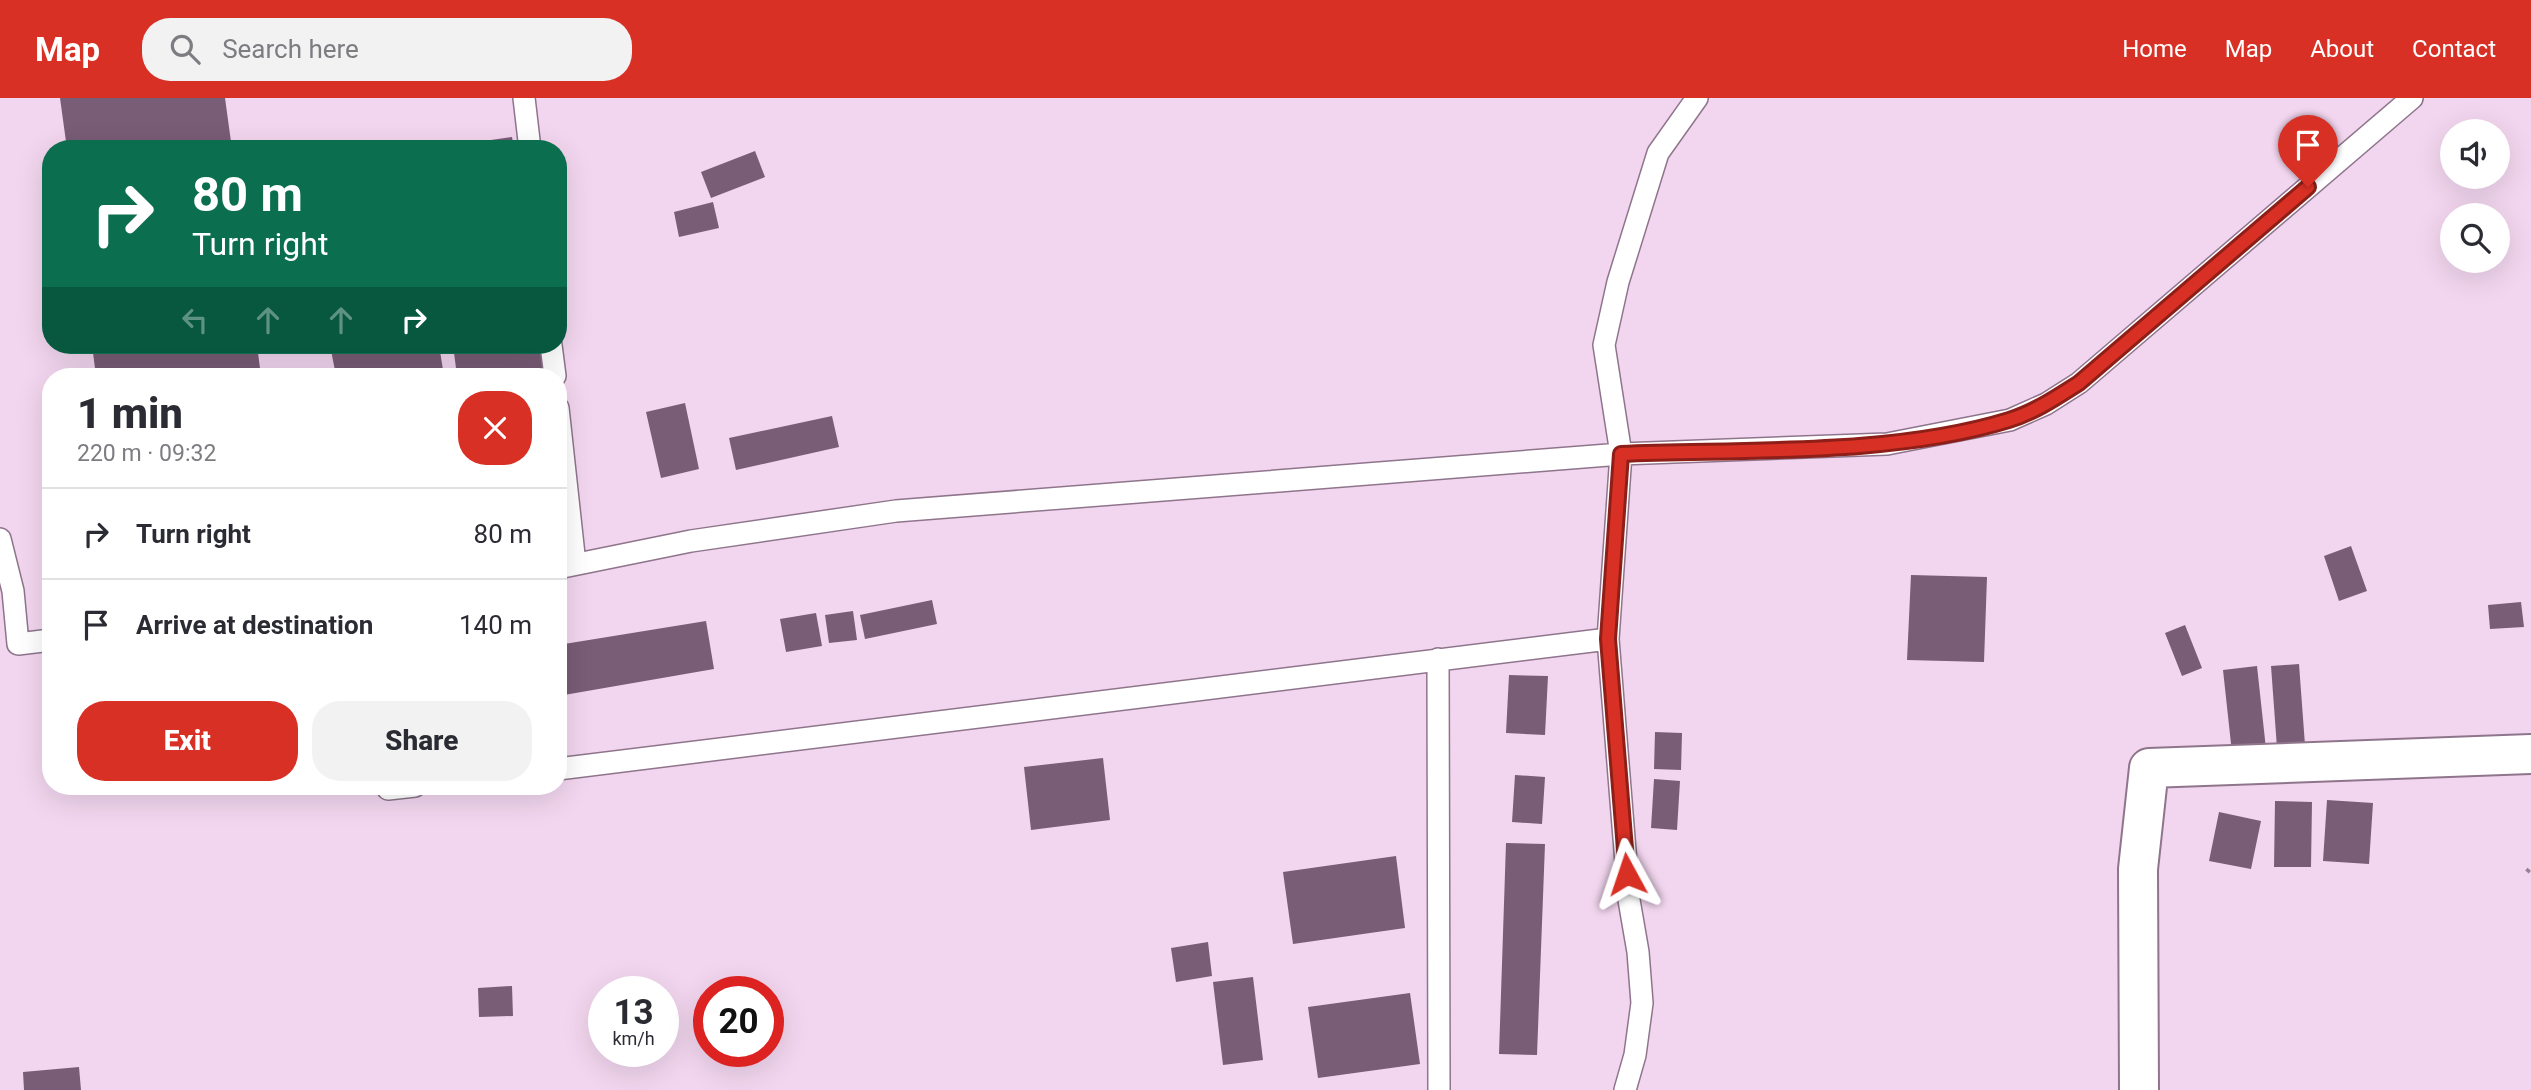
<!DOCTYPE html>
<meta charset="utf-8">
<style>
body{margin:0;font-family:Roboto,sans-serif;background:#f2f2f3;color:#2b2b33;height:100vh;display:flex;flex-direction:column;font-size:26px;white-space:nowrap}
*{box-sizing:border-box;margin:0}
p{font-size:23px;color:#7c7c81}
.icon{flex:none;width:38px;height:38px;fill:none;stroke:currentColor;stroke-width:2;stroke-linecap:round;stroke-linejoin:round}
.map{position:relative;flex:1;overflow:hidden}
.panel{position:absolute;left:42px;top:270px;width:525px;height:427px;display:flex;flex-direction:column;background:#fff;border-radius:28px;box-shadow:0 7px 28px #0002}
.panel>*{flex:none}
.hud{position:absolute;left:42px;top:42px;width:525px;height:214px;border-radius:28px;box-shadow:0 7px 28px #0002;background:#0b6e4f;color:#fff;overflow:hidden}
.buttons{position:absolute;left:2440px;top:21px;display:grid;gap:14px}
.buttons a{display:grid;place-items:center;width:70px;height:70px;border-radius:50%;background:#fff;box-shadow:0 7px 28px #0002;font-size:35px}
.speed{position:absolute;left:588px;top:878px;display:flex;gap:14px;font-size:35px;font-weight:700;text-align:center}
.speed>*{display:grid;place-content:center;width:91px;height:91px;border-radius:50%;background:#fff;box-shadow:0 7px 28px #0002;line-height:1}
.speed small{font-size:18px;font-weight:400}
.speed .limit{border:10px solid #d22;background:#fff;color:#111}
.pin{position:absolute;display:grid;place-items:center;width:60px;height:60px;color:#fff;margin:-72px -30px;border-radius:50% 50% 50% 0;rotate:-45deg;box-shadow:0 0 7px #0007}
.pin .icon{rotate:45deg}
.me{position:absolute;width:77px;margin:-38px;rotate:355deg;stroke-linejoin:round;filter:drop-shadow(0 0 5px #0008)}
.turn{display:flex;align-items:center;gap:24px;height:147px;padding:0 35px;font-size:32px}
.turn .icon{width:91px;height:91px;stroke-width:2.5}
.turn b{display:block;font-size:49px;line-height:60px}
.lanes{display:flex;align-items:center;height:66px;padding:0 35px;background:#0003;justify-content:center;gap:35px;direction:ltr}
.lanes .off{opacity:.35}
.round{display:grid;place-items:center;flex:none;width:74px;height:74px;border-radius:28px;background:#f2f2f3}
.head{display:flex;align-items:center;justify-content:space-between;height:119px;padding:0 35px}
h1{font-size:42px;font-weight:800;line-height:52px}
.button{display:flex;gap:14px;margin-top:auto;padding:14px 35px}
.button a{flex:1;height:80px;border-radius:28px;background:#d93025;color:#fff;font-size:28px;font-weight:800;line-height:80px;text-align:center}
.button a+a{background:#f2f2f3;color:#2b2b33}
ul{padding:0;list-style:none}
li{display:flex;align-items:center;gap:21px;height:91px;padding:0 35px;border-top:2px solid #e1e1e2}
li div{flex:1}
li b{display:block;font-size:26px}
li em{font-style:normal}
header{display:flex;align-items:center;gap:42px;box-sizing:border-box;height:98px;padding:0 35px;background:#d93025;color:#fff}
header strong{font-size:33px}
nav{display:flex;gap:38px;margin-inline-start:auto;font-size:24px}
.search{width:490px;height:63px;background:#f2f2f3;display:flex;align-items:center;gap:18px;box-sizing:border-box;padding:0 24px;border-radius:28px;color:#7c7c81;font-size:26px}
.map>svg:first-child{display:block}
</style>
<header>
<strong>Map</strong>
<div class="search"><svg class="icon" aria-label="search" viewBox="0 0 24 24"><circle cx="10" cy="10" r="6"/><path d="M15 15l6 6"/></svg>Search here</div>
<nav><a>Home</a><a>Map</a><a>About</a><a>Contact</a></nav>
</header>
<div class="map">
<svg width="2531" height="992" viewBox="0 0 2531 992">
<rect width="100%" height="100%" fill="#f2d6ef"/>
<path fill="#795c76" d="M60 0H225L232 51H67Z
M512 39 514 51H442V49Z
M755 53 765 79 711 100 701 74Z
M713 104 719 130 679 139 674 114Z
M92 247H257L261 278H96Z
M330 247H439L444 278H336Z
M453 247H542L546 277 457 278Z
M685 305 699 371 661 380 646 314Z
M832 318 839 349 736 372 729 340Z
M2351 448 2367 493 2339 503 2324 458Z
M1911 477 1987 479 1984 564 1907 562Z
M932 502 937 526 865 541 860 517Z
M2521 504 2524 529 2490 531 2488 507Z
M853 513 857 542 829 545 825 517Z
M816 515 822 548 786 554 780 521Z
M706 523 714 571 564 597 558 547Z
M2185 527 2202 570 2182 578 2165 535Z
M2299 566 2305 647 2277 650 2271 568Z
M2257 568 2266 651 2232 655 2223 572Z
M1509 577 1548 578 1545 637 1506 635Z
M1655 634 1682 635 1681 672 1654 671Z
M1103 660 1110 722 1031 732 1024 669Z
M1515 677 1545 679 1542 726 1512 724Z
M1654 681 1680 683 1677 732 1651 730Z
M2327 702 2373 705 2369 766 2323 763Z
M2275 703 2312 704 2311 769H2274Z
M2219 714 2261 723 2251 771 2209 763Z
M1506 745 1545 746 1537 957 1499 956Z
M1396 758 1405 830 1293 846 1283 774Z
M1208 844 1212 878 1176 884 1171 850Z
M1253 879 1263 962 1223 967 1213 884Z
M512 888 513 918 479 919 478 890Z
M1410 895 1420 966 1318 980 1308 909Z
M79 969 81 992H24L23 974Z"/>
<g fill="none" stroke-linecap="round" stroke-linejoin="round">
<defs>
<path id="lane" d="M524 0 530 51
M551 247 555 278
M558 310 575 466
M0 441 13 493 18 546 51 542
M558 470 691 443 896 413 1621 356 1887 346 2010 322 2046 306 2079 285 2412 0
M1438 561 1439 992
M558 671 1608 541
M388 691 415 688
M1625 992 1635 957 1642 905 1638 854 1629 802 1608 541 1621 356 1604 247 1618 184 1658 55 1697 0"/>
<path id="street" d="M2139 992 2138 771 2149 670 2531 656"/>
</defs>
<use href="#lane" stroke="#8e758c" stroke-width="24"/>
<use href="#street" stroke="#8e758c" stroke-width="42"/>
<path stroke="#958193" stroke-width="4.5" stroke-dasharray="3.5 3.5" stroke-linecap="butt" d="M2527 774 2531 769"/>
<use href="#lane" stroke="#fff" stroke-width="21"/>
<use href="#street" stroke="#fff" stroke-width="38"/>
</g>
<g fill="none" stroke-linecap="round" stroke-linejoin="round">
<defs>
<path id="route" d="M1627 776 1608 541 1621 356C1743 351 1893 358 2009 322 2035 314 2057 299 2079 285L2308 89"/>
</defs>
<use href="#route" stroke="#8d1f18" stroke-width="18"/>
<use href="#route" stroke="#d93025" stroke-width="12"/>
</g>
</svg>
<div class="buttons">
<a><svg class="icon" aria-label="sound" viewBox="0 0 24 24"><path d="M4 9h4l5-4v14l-5-4H4zM17 9q2 3 0 6"/></svg></a>
<a><svg class="icon" aria-label="search" viewBox="0 0 24 24"><circle cx="10" cy="10" r="6"/><path d="M15 15l6 6"/></svg></a>
</div>
<div class="speed"><div>13<small>km/h</small></div><div class="limit">20</div></div>
<div class="pin" style="left:2308px;top:89px;background:#d93025"><svg class="icon" aria-label="arrive" viewBox="0 0 24 24"><path d="M6 21V4h12l-3 4 3 4H6"/></svg></div>
<svg class="me" style="left:1627px;top:776px" viewBox="-20 -20 40 40"><path d="M0-17L14 15 0 8-14 15z" fill="#d93025" stroke="#fff" stroke-width="4"/></svg>
<div class="hud">
<div class="turn"><svg class="icon" aria-label="right" viewBox="0 0 24 24"><path d="M7 20v-9h11M14 6l5 5-5 5"/></svg><div><b>80 m</b>Turn right</div></div>
<div class="lanes"><svg class="icon off" aria-label="left" viewBox="0 0 24 24"><path d="M17 20v-9H6M10 6l-5 5 5 5"/></svg><svg class="icon off" aria-label="ahead" viewBox="0 0 24 24"><path d="M12 20V5M6 11l6-6 6 6"/></svg><svg class="icon off" aria-label="ahead" viewBox="0 0 24 24"><path d="M12 20V5M6 11l6-6 6 6"/></svg><svg class="icon" aria-label="right" viewBox="0 0 24 24"><path d="M7 20v-9h11M14 6l5 5-5 5"/></svg></div>
</div>
<section class="panel">
<div class="head"><div><h1>1 min</h1><p>220 m · 09:32</p></div><a class="round" style="background:#d93025;color:#fff"><svg class="icon" aria-label="close" viewBox="0 0 24 24"><path d="M6 6l12 12M18 6L6 18"/></svg></a></div>
<ul>
<li><svg class="icon" aria-label="right" viewBox="0 0 24 24"><path d="M7 20v-9h11M14 6l5 5-5 5"/></svg><div><b>Turn right</b></div><em>80 m</em></li>
<li><svg class="icon" aria-label="arrive" viewBox="0 0 24 24"><path d="M6 21V4h12l-3 4 3 4H6"/></svg><div><b>Arrive at destination</b></div><em>140 m</em></li>
</ul>
<div class="button"><a>Exit</a><a>Share</a></div>
</section>
</div>
